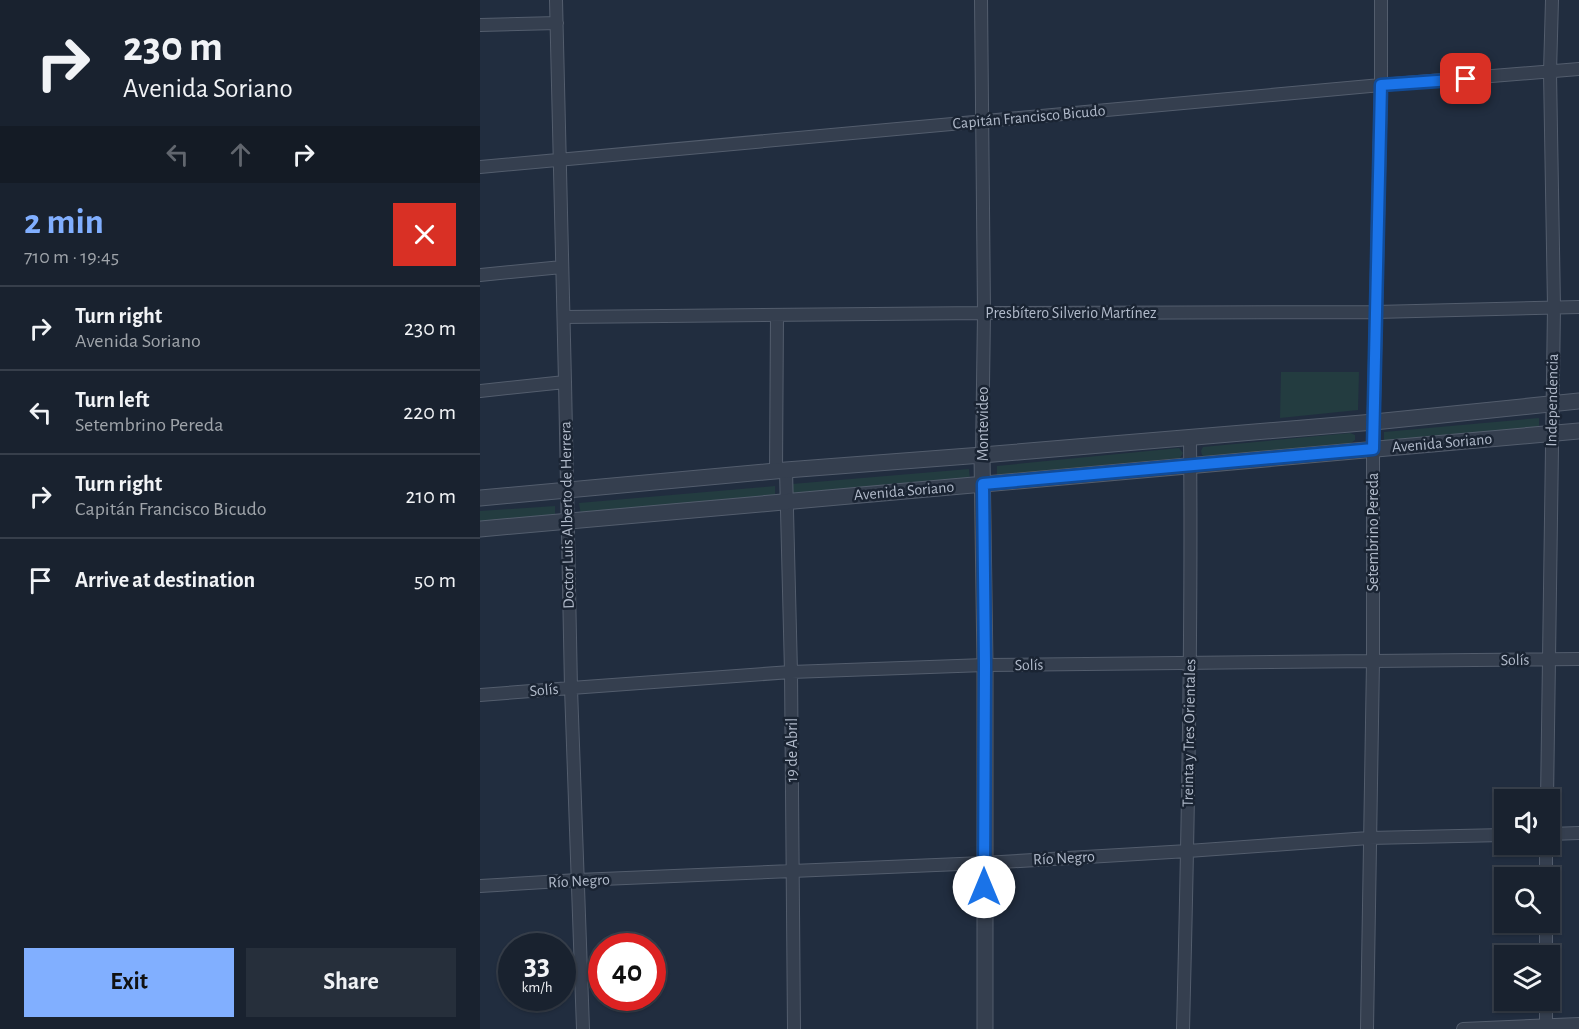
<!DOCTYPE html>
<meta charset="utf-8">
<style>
body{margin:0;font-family:"Alegreya Sans",sans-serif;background:#262f3b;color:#f1f3f6;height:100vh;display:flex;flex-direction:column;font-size:22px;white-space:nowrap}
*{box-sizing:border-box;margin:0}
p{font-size:20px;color:#9fa4aa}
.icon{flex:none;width:33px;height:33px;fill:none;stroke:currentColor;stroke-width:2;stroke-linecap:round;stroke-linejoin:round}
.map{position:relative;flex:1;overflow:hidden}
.details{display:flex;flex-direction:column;background:#19222f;width:480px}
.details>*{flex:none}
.banner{background:#19222f;color:#f1f3f6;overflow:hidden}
.controls{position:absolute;left:1014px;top:789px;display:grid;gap:12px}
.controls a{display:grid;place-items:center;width:66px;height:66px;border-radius:0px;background:#19222f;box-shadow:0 2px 4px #0004,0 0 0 2px #373f4b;font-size:30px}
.speed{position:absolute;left:18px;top:933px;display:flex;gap:12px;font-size:30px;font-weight:700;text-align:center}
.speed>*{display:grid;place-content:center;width:78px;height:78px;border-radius:50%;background:#19222f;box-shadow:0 2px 4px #0004,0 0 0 2px #373f4b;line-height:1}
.speed small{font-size:15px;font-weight:400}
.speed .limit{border:9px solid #d22;background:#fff;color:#111}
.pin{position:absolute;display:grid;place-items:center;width:51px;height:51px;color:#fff;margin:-26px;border-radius:12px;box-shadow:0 3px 9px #0006}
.me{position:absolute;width:66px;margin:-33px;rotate:0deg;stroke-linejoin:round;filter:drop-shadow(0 0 4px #0008)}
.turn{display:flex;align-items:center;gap:21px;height:126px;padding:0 24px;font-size:27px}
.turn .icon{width:78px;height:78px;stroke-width:2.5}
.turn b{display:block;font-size:42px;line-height:51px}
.lanes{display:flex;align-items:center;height:57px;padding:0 24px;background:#0003;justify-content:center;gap:30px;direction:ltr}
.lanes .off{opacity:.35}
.round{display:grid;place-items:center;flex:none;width:63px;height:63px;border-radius:0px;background:#262f3b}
.summary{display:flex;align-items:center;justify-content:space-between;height:102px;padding:0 24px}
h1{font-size:36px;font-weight:700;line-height:45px;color:#81afff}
.cta{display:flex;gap:12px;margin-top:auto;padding:12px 24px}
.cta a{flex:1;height:69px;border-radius:0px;background:#81afff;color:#111;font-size:24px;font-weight:700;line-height:69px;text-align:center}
.cta a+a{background:#262f3b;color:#f1f3f6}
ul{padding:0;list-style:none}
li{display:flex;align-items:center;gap:18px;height:84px;padding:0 24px;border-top:2px solid #373f4b}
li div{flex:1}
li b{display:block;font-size:22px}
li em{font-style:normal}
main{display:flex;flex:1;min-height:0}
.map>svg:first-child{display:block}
</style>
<main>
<section class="details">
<div class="banner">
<div class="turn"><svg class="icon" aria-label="right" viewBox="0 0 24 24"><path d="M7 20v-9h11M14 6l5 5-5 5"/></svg><div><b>230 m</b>Avenida Soriano</div></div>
<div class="lanes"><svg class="icon off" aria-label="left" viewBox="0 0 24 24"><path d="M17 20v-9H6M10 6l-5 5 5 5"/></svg><svg class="icon off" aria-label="ahead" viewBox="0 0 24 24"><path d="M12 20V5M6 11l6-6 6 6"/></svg><svg class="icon" aria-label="right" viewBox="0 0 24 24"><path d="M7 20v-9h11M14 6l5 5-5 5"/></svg></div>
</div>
<div class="summary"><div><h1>2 min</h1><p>710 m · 19:45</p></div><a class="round" style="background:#d93025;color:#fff"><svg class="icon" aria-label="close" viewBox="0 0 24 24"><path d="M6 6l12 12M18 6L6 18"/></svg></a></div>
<ul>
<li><svg class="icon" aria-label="right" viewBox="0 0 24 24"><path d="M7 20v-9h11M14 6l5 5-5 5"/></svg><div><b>Turn right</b><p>Avenida Soriano</p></div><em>230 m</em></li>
<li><svg class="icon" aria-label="left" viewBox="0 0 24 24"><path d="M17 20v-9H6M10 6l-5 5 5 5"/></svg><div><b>Turn left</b><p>Setembrino Pereda</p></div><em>220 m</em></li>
<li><svg class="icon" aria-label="right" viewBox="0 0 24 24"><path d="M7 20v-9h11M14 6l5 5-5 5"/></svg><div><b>Turn right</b><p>Capitán Francisco Bicudo</p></div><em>210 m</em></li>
<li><svg class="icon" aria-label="arrive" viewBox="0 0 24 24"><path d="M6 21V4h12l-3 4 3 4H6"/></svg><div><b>Arrive at destination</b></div><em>50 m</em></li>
</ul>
<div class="cta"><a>Exit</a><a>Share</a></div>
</section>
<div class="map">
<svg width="1099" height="1029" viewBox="0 0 1099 1029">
<rect width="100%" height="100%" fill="#212d3f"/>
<path fill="#233c40" d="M801 372H879L878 410 800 418Z
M1059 418V429L904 442V432Z
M870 433 875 435V440L871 443 725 457 722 455 721 451 723 447Z
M699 448 703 453 700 458 517 475V466Z
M489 469 490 480 313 495 312 484Z
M295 486V498L101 515 99 503Z
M75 506V517L0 523V511Z"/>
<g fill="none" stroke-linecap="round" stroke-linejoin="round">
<defs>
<path id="minor" d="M76 0 85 382 91 688 103 1029
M501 0 504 313 502 455
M0 25 77 23
M0 167 901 85 1099 69
M0 275 82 267
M84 317 504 313 896 312 1099 307
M0 391 85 382
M306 470 311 672 314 1029
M296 471 297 315
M0 695 91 688 311 672 505 665 1099 659
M1067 800 1074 307 1070 72 1072 0
M1070 834 1099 833
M1066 878V844
M0 886 98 880 504 863 708 851 889 838 1024 835
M1066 956V922
M703 1029C708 832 712 635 710 438
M887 1029 893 661V449L901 85V0
M983 1029 1099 1024
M1066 1029V1000"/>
<path id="tertiary" d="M502 455 505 665V1029
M0 498 306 470 502 455 894 422 1099 401
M0 529 1099 431"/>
</defs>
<use href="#minor" stroke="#535d6d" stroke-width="14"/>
<use href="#tertiary" stroke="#535d6d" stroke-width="17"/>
<use href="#minor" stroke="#353f4f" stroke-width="12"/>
<use href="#tertiary" stroke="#353f4f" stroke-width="15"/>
</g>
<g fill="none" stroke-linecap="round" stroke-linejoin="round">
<defs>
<path id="route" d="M504 887 505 665 503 484 893 449 901 85 986 79"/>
</defs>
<use href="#route" stroke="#114b97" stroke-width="15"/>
<use href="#route" stroke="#1a73e8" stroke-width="10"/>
</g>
<g text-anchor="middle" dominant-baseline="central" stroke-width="5" stroke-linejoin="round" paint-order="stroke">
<g font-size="16" fill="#b1baca" stroke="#1a2433">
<text transform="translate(549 117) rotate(-5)">Capitán Francisco Bicudo</text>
<text x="591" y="313">Presbítero Silverio Martínez</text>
<text transform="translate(1072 400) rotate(-89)">Independencia</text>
<text transform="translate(503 424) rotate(-90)">Montevideo</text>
<text transform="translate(962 443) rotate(-5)">Avenida Soriano</text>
<text transform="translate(424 491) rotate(-5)">Avenida Soriano</text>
<text transform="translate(87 515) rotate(-91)">Doctor Luis Alberto de Herrera</text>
<text transform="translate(893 532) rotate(-90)">Setembrino Pereda</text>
<text transform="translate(1035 660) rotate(-1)">Solís</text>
<text transform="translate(549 665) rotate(-1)">Solís</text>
<text transform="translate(64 690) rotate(-5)">Solís</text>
<text transform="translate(709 733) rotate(-89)">Treinta y Tres Orientales</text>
<text transform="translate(312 750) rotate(-90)">19 de Abril</text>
<text transform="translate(584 858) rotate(-3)">Río Negro</text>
<text transform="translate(99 881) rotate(-3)">Río Negro</text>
</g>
</g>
</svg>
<div class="controls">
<a><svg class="icon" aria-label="sound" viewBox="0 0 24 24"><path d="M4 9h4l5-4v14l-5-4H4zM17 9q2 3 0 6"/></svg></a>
<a><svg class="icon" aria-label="search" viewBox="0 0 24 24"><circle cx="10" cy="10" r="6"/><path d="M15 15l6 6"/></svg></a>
<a><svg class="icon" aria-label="layers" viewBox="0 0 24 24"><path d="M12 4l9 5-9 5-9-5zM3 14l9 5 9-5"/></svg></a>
</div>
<div class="speed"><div>33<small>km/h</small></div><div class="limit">40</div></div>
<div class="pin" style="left:986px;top:79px;background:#d93025"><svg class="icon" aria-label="arrive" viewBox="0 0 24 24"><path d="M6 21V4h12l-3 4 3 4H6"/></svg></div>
<svg class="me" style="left:504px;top:887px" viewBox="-20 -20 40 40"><circle r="19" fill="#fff"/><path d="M0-13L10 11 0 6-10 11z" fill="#1a73e8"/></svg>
</div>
</main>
